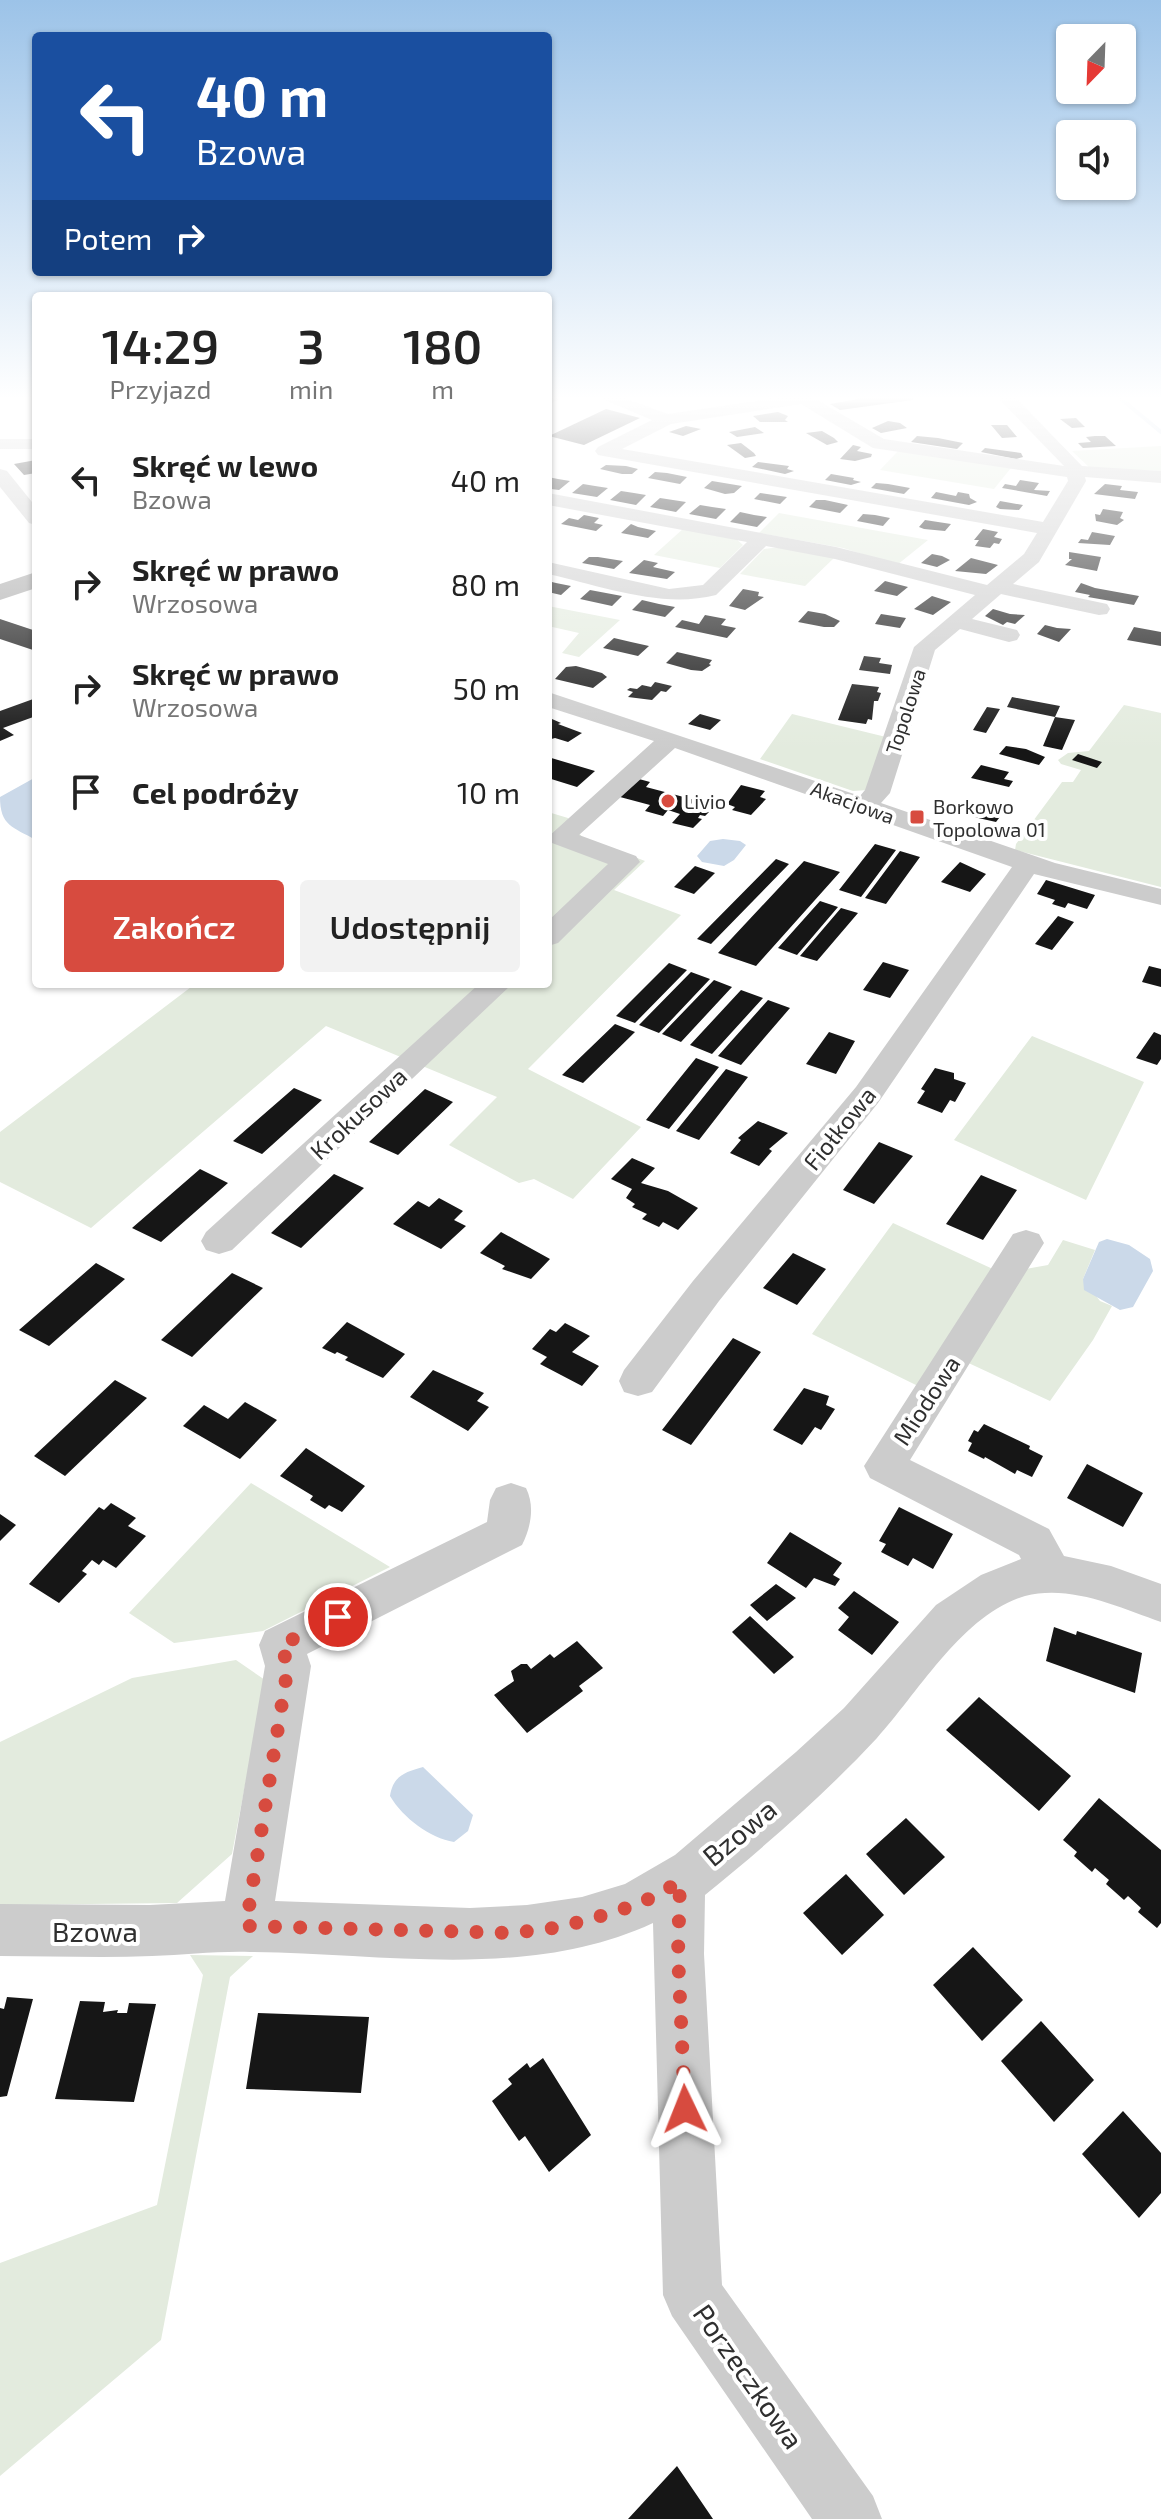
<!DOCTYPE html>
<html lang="pl">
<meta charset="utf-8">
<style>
body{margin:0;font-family:"Exo 2",sans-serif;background:#f2f2f2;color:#222;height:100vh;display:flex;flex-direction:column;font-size:30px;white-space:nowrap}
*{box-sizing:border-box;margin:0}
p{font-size:26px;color:#767676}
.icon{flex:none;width:44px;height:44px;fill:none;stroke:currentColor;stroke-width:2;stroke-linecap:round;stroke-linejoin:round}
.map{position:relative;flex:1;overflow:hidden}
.panel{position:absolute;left:32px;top:292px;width:520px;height:696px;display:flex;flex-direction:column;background:#fff;border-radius:8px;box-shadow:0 2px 6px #0004}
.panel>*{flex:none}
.top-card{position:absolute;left:32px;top:32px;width:520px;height:244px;border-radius:8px;box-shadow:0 2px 6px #0004;background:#1a4fa0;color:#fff;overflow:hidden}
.needle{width:52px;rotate:203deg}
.buttons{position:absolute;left:1056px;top:24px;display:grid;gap:16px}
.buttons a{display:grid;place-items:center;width:80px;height:80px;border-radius:8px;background:#fff;box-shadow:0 2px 6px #0004;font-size:40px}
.pin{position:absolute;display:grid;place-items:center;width:68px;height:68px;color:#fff;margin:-34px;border:4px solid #fff;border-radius:50%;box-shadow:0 2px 8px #0007}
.me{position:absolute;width:88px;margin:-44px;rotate:358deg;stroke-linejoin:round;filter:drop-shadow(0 0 6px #0008)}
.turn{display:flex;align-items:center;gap:28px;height:168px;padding:0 32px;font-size:36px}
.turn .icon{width:104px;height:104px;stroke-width:2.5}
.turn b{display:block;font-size:56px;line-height:68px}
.then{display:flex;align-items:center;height:76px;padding:0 32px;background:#0003;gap:16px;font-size:30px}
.eta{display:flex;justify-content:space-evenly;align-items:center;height:136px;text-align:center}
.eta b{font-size:48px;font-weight:600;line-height:56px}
.cta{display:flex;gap:16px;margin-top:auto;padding:16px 32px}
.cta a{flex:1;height:92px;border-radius:8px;background:#d74b3f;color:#fff;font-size:32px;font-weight:600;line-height:92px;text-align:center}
.cta a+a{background:#f2f2f2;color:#222}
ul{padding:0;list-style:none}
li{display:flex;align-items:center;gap:24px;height:104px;padding:0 32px}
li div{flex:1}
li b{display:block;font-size:30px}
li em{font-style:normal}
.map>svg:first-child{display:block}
</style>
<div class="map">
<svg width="1161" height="2519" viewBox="0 0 1161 2519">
<rect width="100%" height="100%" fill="#fff"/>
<path fill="#e3ebde" d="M1161 446V471L1090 468 1072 451Z
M899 450 1011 468 994 489 880 470Z
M779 513 928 540 897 565 843 548 759 533Z
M684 528 735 538 743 545 720 568 654 555Z
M781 547 835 557 805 586 740 574 764 549Z
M548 606 620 620 579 657 562 653 579 633 548 626Z
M1124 705 1161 713V887L1015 850 1016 844 1062 782H1073L1081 770 1061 764 1058 760 1068 753 1089 751Z
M792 714 886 737 868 790 853 791 760 759Z
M548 812 568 818 582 837 645 861 614 890 681 915 528 1069 641 1127 573 1199 534 1179 519 1183 449 1145 497 1097 326 1026 91 1228 0 1182V1132L195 984H548Z
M1032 1036 1144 1082 1086 1200 954 1140Z
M893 1223 995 1270 918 1386 812 1334Z
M1063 1240 1095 1250 1083 1279 1100 1301 1112 1306 1093 1340 1050 1401 962 1360 1020 1270 1048 1265Z
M251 1483 390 1567 263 1631 174 1643 129 1613Z
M236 1660 265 1680 232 1854 177 1903 0 1905V1742L132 1678Z
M190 1955 253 1956 230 1977 161 2340 0 2476V2263L157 2205 203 1975Z"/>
<path fill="#cbd9e9" d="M36 777V840C13 827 0 826 0 797Z
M723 839 740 841 746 845 734 860 724 866 702 862 697 856 710 841Z
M1107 1239 1129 1245 1150 1259 1153 1271 1133 1307 1120 1310 1084 1290 1083 1279 1099 1242Z
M423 1767 473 1815 468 1831 454 1842C430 1838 403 1818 390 1796 393 1776 405 1772 423 1767Z"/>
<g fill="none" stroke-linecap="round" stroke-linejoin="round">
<path stroke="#cbd9e9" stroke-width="4" d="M1120 398 1161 432"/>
</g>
<path fill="#161616" d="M857 398H913V400L840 410 830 404 859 399Z
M606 409 640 418 584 445 549 436Z
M778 412 788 416 785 420 788 422H760L753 416Z
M1076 418 1085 427 1072 428 1060 419Z
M888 421 900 423 907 428 881 433 872 428Z
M991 425H1007L1017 437 1002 438Z
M686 426 701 429 683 436 669 432Z
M755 427 764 433 737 437 729 432Z
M822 431 834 438 838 442 827 445 806 433Z
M917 436 938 438 963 443 957 449 911 442Z
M1095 436H1105L1116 446 1083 448 1078 443 1091 442 1086 437Z
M741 443 754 453 756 456 745 458 727 445Z
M853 445 861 447 857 451 872 454 871 457 855 461 840 459Z
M985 448 1021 453 1023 457 1016 459 981 452Z
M36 460V473L24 475 14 464Z
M758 462 789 466 787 469 794 471 785 474 752 467Z
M606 465 626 466 638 469 632 474H622L600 469Z
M655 472 667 473 687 477 680 484 648 478Z
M831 474 854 478 853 480 861 482 851 485 825 480Z
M548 477 558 479 570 481 559 490 551 489 548 488Z
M1020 480 1039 483 1034 490 1050 491 1047 496 1002 488 1005 484 1016 486Z
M712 481 742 486 734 493 725 494 704 488Z
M876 483 888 484 910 488 904 494 871 488Z
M583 484 595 486 608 488 597 497 572 493Z
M1105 484 1122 486 1120 490 1138 492 1135 499 1094 494Z
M621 491 634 493 646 495 636 505 610 500Z
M936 492 956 496 958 492 969 494 970 498 977 502 969 505 931 498Z
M760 493 787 497 780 504 754 499Z
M660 498 686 502 676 512 650 507Z
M816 500H825L848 505 840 513 809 507Z
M1000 501 1023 505 1019 510 1000 509 996 507Z
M700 505 712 507 726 509 716 519 689 514Z
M1103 509 1123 512 1120 518 1124 520 1117 525 1096 521 1095 514 1100 515Z
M740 512 754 515 767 517 757 527 730 522Z
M863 514 875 515 890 518 883 526 857 521Z
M584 515 599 518 594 523 603 525 596 531 561 524 569 518 578 520Z
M925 520 951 524 945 531 924 529 919 527Z
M631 524 638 527 656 531 648 538 621 533Z
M983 529 998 532 994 537 1002 539 999 544 994 543 990 548 975 546 979 540H974Z
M1092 532 1115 536 1110 545 1078 543 1081 539 1088 540Z
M1069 552 1101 557 1097 571 1065 565 1072 559H1069Z
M932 554 942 556 950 560 937 567 921 563Z
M589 557H598L623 561 614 569 582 563Z
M971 558 998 565 986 574 955 571Z
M644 560 658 563 653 567 675 572 667 579 629 573Z
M548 581 556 583 571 586 561 595 548 592Z
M885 581 908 587 897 596 874 591Z
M1081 583 1095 588 1139 596 1134 605 1088 597 1090 595 1075 592Z
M743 589 759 592 758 596 764 597 745 610 729 606Z
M590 590 622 596 612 606 580 599Z
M932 596 951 602 933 615 914 609Z
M642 600 659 604 675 607 665 617 632 610Z
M993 609 1010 614 1025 615 1015 624 1007 622 1003 625 985 616Z
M808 611 825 614 840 621 834 627H824L798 622Z
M881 614 906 618 900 628 875 624Z
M705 615 726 619 721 625 736 628 727 638 675 627 682 620 699 624Z
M0 619 36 631V651L0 639Z
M1045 625 1057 628 1071 629 1059 642 1037 634Z
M1134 627 1161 632V646L1127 640Z
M614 638 631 642 649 646 638 656 603 648Z
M677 652 712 660 709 664 711 665 702 671 691 670 666 663Z
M864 656 881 658 879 663 892 665 890 674 859 670Z
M576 666 602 673 607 677 593 688 555 679 566 667Z
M655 682 672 686 666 692 661 691 652 700 628 697 633 692 627 690 630 688 637 689 642 685 651 687Z
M852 684 879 687 877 692 881 693 878 701H874L872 720 868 719 866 724 838 720Z
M1012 697 1060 706 1055 717 1075 720 1062 750 1043 746 1055 717 1007 707Z
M36 698V716L3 728 14 735 0 741V711Z
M987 707 1000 709 986 733 973 730Z
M700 714 721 720 710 730 688 724Z
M552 719 561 723 558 724 582 733 568 742 555 738 548 740V722Z
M1006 746 1026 749 1045 757 1039 765 999 754Z
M1078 754 1102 762 1097 768 1072 760Z
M548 757 595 771 577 787 548 778Z
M981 765 1009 772 1004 779 1013 781 1009 787 971 778Z
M639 779 650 782 646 787 710 804 706 808 711 810 705 816 700 815 698 818 702 819 693 828 672 823 680 814 668 810 663 816 645 811 650 805 620 797Z
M741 785 765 791 760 797 766 799 751 815 732 810 735 807 727 804Z
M975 803 989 805 1006 809 996 822 965 815Z
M875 844 896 850 861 897 839 890Z
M900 851 920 857 886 904 865 898Z
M776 859 789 864 711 944 697 939Z
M804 861 840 872 756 966 718 953Z
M960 862 986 874 970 892 941 882Z
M695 866 715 873 694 894 674 887Z
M1046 880 1095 895 1087 909 1068 903 1065 908 1052 904 1055 900 1037 894Z
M820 901 838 907 797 955 778 948Z
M841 908 858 913 817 961 800 956Z
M1058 916 1074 922 1052 950 1035 944Z
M883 962 909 970 890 998 863 990Z
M669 963 687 970 635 1023 616 1016Z
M1149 966 1161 969V987L1142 982Z
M691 972 710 979 659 1033 639 1025Z
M714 980 732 987 681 1042 662 1034Z
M741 990 763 998 712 1054 690 1045Z
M768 1000 790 1008 741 1065 718 1056Z
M615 1024 635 1032 583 1083 562 1075Z
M829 1032 855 1041 836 1074 806 1064Z
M1154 1032 1161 1035V1059L1157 1065 1136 1058Z
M696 1058 719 1067 669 1129 646 1120Z
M935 1068 954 1073V1079L966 1083 955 1102 950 1100 942 1113 917 1103 925 1091 921 1089Z
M726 1069 748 1077 699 1140 676 1131Z
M294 1088 322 1100 262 1154 233 1141Z
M425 1089 453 1102 398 1155 369 1142Z
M758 1121 788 1133 769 1149 772 1151 759 1166 730 1153 741 1140 738 1138Z
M879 1142 913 1156 874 1204 843 1190Z
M632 1158 655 1168 641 1183 668 1191 698 1208 678 1230 663 1222 659 1227 642 1219 647 1214 632 1207 635 1204 626 1198 632 1189 611 1179Z
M200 1169 228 1183 161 1242 132 1228Z
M334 1174 364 1188 301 1248 271 1233Z
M981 1175 1017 1190 983 1240 946 1224Z
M439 1198 463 1211 454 1220 466 1226 441 1249 393 1224 418 1201 429 1207Z
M501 1232 550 1259 531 1279 502 1269 505 1266 480 1253Z
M793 1253 826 1269 797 1305 763 1288Z
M96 1263 125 1279 49 1346 19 1330Z
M232 1273 263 1288 192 1357 161 1340Z
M347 1322 405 1354 383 1378 345 1360 348 1357 337 1352 335 1354 322 1348Z
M565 1323 590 1336 572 1352 599 1366 582 1386 540 1364 547 1357 532 1349 550 1329 556 1332Z
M733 1338 761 1352 691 1445 662 1430Z
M433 1370 484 1393 477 1401 489 1407 468 1431 410 1397Z
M115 1380 147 1398 65 1476 34 1456Z
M804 1388 829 1396 826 1405 835 1409 821 1430 815 1427 802 1445 773 1430Z
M245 1402 277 1420 240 1459 183 1426 204 1405 228 1419Z
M984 1424 1030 1446 1029 1449 1043 1456 1032 1477 1017 1470 1015 1474 985 1457 984 1459 968 1451 972 1443 968 1441 974 1430 978 1432Z
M306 1448 365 1486 342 1512 329 1505 325 1509 310 1500 313 1496 280 1476Z
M1087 1464 1143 1493 1123 1527 1067 1498Z
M111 1503 136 1518 128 1526 146 1536 116 1568 103 1560 99 1565 92 1560 82 1571 87 1574 59 1603 29 1584 99 1507 104 1510Z
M899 1507 953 1534 933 1569 913 1558 908 1566 881 1552 886 1544 879 1541Z
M0 1514 16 1525 0 1541Z
M790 1532 842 1563 833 1575 840 1579 835 1586 814 1578 806 1588 767 1563Z
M776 1584 796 1598 767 1621 750 1605Z
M854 1591 899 1622 872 1655 838 1630 849 1617 838 1608Z
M750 1616 794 1657 774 1674 732 1632Z
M1054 1627 1076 1635 1077 1631 1142 1653 1135 1693 1046 1661Z
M577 1641 603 1668 579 1686 583 1691 527 1733 494 1695 514 1681 511 1671 521 1664H527L531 1669 550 1654 554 1658Z
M979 1697 1071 1776 1039 1811 946 1730Z
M1099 1798 1161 1850V1923L1157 1928 1138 1912 1141 1908 1128 1896 1124 1900 1106 1884 1109 1880 1095 1868 1092 1872 1074 1856 1077 1852 1063 1840Z
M906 1818 945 1857 904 1895 866 1854Z
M846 1874 884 1915 842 1955 803 1913Z
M973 1947 1023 2000 982 2041 933 1985Z
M7 1997 33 1999 7 2096 0 2097V2008L4 2009Z
M80 2001 105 2002 103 2012 118 2010 117 2013H127L129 2003 156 2004 134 2102 55 2099Z
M258 2013 369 2017 361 2093 246 2089Z
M1041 2021 1094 2080 1054 2122 1001 2061Z
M543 2058 591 2135 549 2172 525 2136 519 2141 492 2101 512 2084 508 2079 527 2063 530 2068Z
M1123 2111 1161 2153V2193L1139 2218 1082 2154Z
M677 2466 713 2519H628Z"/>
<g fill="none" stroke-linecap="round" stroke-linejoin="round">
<path fill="#ccc" fill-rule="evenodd" d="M600 398H624L668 414 776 398H814L884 439 1064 466 998 398H1016L1082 466 1161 471V483L1085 477 1086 481 1039 562 1013 584 1107 604 1110 609 1107 614 1099 615 1001 594 972 619 1017 630 1020 635 1017 640 1009 642 960 629 935 650 890 793 881 803 1055 863 1161 889V905L1034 874 878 1103 719 1301 652 1392 638 1396 624 1392 619 1381 624 1370 693 1281 856 1087 1012 867 675 748 579 835 636 856 640 862 558 943 548 946V921L608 864 552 843 548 837 654 741 548 707V692L860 796 865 790 914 647 975 595 835 559 766 546 716 595C661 609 602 586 548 574V562L669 589 703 585 747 542 548 505V493L836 547 987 585 1024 554 1037 533 598 455 595 451 598 447 652 420ZM801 404 873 448 1067 477 1068 481 1043 522 622 449 671 424Z
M0 439H36V449H0Z
M0 469 7 471 36 507V525L29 523 0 487Z
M479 984H512L232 1250 219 1254 206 1250 201 1241 206 1232Z
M1026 1230 1039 1234 1044 1243 910 1460 1049 1529 1064 1556 1111 1566 1161 1584V1622C1119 1607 1070 1584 1025 1596 963 1614 918 1693 877 1738 825 1794 764 1847 705 1895L704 1954 722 2285 873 2496 882 2519H812L672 2316 663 2295 653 1923C528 1981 383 1953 250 1952 217 1951 185 1955 152 1956 102 1958 51 1956 0 1956V1904L150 1905 225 1901 265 1666 259 1645 265 1631 487 1522 490 1500 496 1488 511 1483 526 1488C535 1506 531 1527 522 1545L307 1654 311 1666 275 1901 470 1908 527 1905 582 1897 625 1884 675 1855 796 1752 844 1708 936 1605 981 1575 1021 1559 1019 1555 870 1478 864 1466 1013 1234Z"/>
<path fill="#a7a7a7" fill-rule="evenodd" d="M548 398H561L548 405Z
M36 572V588L0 600V584Z"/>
</g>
<linearGradient id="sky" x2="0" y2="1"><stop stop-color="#9cc3e8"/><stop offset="0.53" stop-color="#fff"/><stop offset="1" stop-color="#fff" stop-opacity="0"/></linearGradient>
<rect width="1161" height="751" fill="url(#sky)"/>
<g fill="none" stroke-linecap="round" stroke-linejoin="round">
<path stroke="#d74b3f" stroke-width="14" stroke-dasharray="0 25.2" d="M338 1617 281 1645 288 1666 246 1926 514 1933 561 1927 604 1915 639 1904 680 1882 678 1954 685 2109"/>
</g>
<g fill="#d74b3f" stroke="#fff" stroke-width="3">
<circle cx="668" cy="801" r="8"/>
<rect x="909" y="809" width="16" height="16" rx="4"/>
</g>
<g text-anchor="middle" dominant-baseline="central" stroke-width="8" stroke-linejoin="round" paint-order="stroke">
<g font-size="20" fill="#2f2f2f" stroke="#fff">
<text transform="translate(905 711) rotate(-72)">Topolowa</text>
<text transform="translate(853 802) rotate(20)">Akacjowa</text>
</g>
<g font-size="20" fill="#2f2f2f" stroke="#fff" text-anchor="start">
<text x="684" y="801">Livio</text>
<text x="933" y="806">Borkowo<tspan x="933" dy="23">Topolowa 01</tspan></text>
</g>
<g font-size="24" fill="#2f2f2f" stroke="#fff">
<text transform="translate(358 1113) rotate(-43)">Krokusowa</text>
<text transform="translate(839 1128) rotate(-51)">Fiołkowa</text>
<text transform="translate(926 1400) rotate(-57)">Miodowa</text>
</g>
<g font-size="28" fill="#2f2f2f" stroke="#fff">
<text transform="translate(739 1832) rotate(-40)">Bzowa</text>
<text x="95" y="1931">Bzowa</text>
<text transform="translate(749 2376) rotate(55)">Porzeczkowa</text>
</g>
</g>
</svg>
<div class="buttons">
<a><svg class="needle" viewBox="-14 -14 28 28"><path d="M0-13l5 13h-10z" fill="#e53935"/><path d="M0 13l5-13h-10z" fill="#767676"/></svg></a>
<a><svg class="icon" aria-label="sound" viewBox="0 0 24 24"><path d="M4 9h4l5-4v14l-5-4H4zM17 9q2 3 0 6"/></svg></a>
</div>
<div class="pin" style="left:338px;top:1617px;background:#d93025"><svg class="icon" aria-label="arrive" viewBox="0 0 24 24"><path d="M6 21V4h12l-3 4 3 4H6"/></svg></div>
<svg class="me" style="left:685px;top:2109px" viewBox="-20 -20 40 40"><path d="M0-17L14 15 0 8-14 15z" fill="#d74b3f" stroke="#fff" stroke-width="4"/></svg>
<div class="top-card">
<div class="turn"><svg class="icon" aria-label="left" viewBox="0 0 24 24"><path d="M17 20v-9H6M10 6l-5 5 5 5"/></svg><div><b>40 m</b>Bzowa</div></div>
<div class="then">Potem<svg class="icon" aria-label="right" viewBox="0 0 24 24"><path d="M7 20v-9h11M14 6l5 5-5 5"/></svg></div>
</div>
<section class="panel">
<div class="eta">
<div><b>14:29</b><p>Przyjazd</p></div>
<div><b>3</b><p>min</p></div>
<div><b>180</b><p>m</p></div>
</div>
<ul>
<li><svg class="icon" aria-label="left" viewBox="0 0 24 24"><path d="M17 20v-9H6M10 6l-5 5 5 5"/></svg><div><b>Skręć w lewo</b><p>Bzowa</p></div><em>40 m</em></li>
<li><svg class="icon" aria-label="right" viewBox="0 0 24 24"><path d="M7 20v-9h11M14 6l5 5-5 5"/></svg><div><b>Skręć w prawo</b><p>Wrzosowa</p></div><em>80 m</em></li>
<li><svg class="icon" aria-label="right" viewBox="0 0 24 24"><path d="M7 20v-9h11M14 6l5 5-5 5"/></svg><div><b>Skręć w prawo</b><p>Wrzosowa</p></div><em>50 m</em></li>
<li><svg class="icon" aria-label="arrive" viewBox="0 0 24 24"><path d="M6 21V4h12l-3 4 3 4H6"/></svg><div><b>Cel podróży</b></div><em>10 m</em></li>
</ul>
<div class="cta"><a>Zakończ</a><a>Udostępnij</a></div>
</section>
</div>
